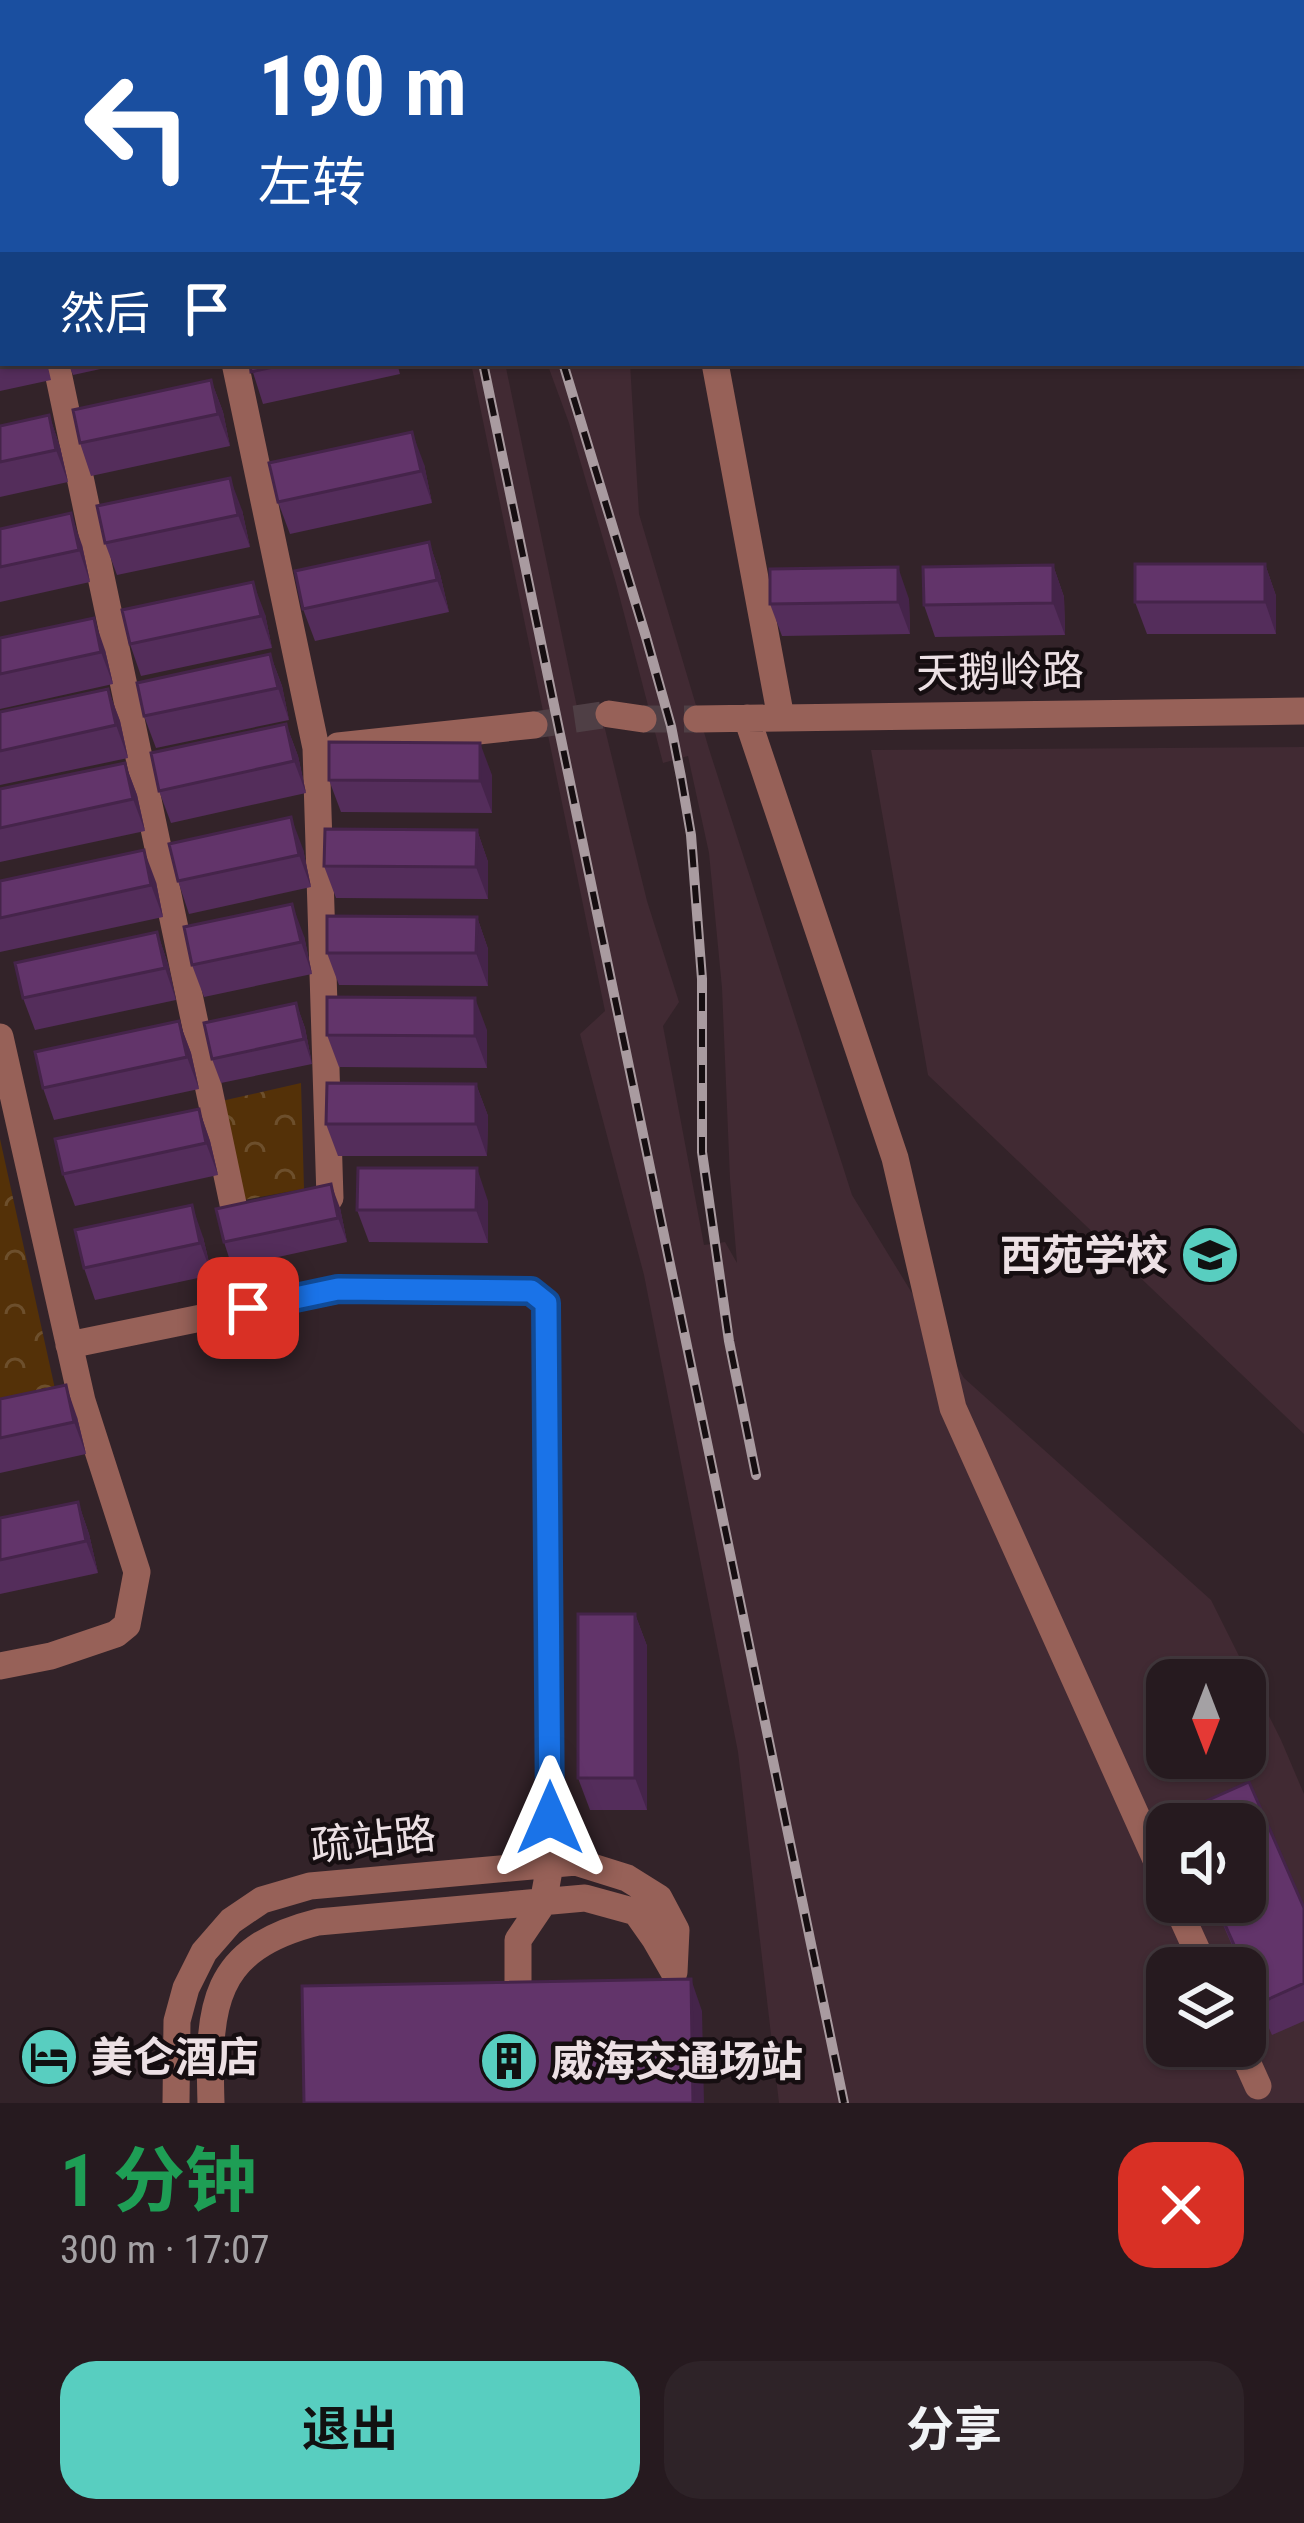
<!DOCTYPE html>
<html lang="zh">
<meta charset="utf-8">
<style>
body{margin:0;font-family:"Roboto Condensed","Noto Sans SC",sans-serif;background:#2e2328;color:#f1f3f6;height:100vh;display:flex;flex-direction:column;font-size:45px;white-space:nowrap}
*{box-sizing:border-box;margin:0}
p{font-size:39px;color:#a4a1a4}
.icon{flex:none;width:66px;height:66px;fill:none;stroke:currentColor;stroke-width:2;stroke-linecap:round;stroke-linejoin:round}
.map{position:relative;height:2103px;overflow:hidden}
.details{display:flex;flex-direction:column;background:#261a1f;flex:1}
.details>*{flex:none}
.top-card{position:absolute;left:0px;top:0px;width:1305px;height:366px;box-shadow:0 3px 9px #0004,0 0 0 3px #42383d;background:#1a4fa0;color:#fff;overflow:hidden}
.needle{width:78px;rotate:180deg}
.tools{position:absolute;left:1146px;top:1659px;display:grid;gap:24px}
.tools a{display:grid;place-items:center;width:120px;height:120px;border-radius:24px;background:#261a1f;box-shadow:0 3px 9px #0004,0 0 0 3px #42383d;font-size:60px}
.pin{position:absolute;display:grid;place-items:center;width:102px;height:102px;color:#fff;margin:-51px;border-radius:24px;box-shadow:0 6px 18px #0006}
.me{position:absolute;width:132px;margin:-66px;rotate:0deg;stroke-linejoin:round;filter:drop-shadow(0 0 9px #0008)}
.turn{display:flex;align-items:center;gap:42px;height:252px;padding:0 60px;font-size:54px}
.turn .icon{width:156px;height:156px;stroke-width:2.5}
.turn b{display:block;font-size:84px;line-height:102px}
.then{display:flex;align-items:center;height:114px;padding:0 60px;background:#0003;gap:24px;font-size:45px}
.round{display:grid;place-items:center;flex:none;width:126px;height:126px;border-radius:36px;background:#2e2328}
.head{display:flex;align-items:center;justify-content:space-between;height:204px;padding:0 60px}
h1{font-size:72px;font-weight:700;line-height:90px;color:#1e9e55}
.action{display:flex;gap:24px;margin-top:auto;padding:24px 60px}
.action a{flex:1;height:138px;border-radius:36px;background:#58cec0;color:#111;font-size:48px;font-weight:700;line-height:138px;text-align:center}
.action a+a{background:#2e2328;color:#f1f3f6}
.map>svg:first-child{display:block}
</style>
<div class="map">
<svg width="1304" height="2103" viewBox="0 0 1304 2103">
<defs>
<pattern id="park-crowns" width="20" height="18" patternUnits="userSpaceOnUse" patternTransform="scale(3)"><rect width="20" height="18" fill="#543108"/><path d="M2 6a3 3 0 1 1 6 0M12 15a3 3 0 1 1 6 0" fill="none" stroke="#6d4f2c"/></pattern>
</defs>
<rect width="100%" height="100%" fill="#332329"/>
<path fill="#412a33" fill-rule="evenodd" d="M471 363H505L582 731 604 725 647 901 679 1002 663 1026 704 1245 725 1242 737 1263 730 1179 722 988 709 853 688 756 663 763 616 583 569 423 547 363H630L639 514 709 749 852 1195 964 1378 1211 1600 1281 1740 1304 1794V2103H779L738 1752 644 1275 580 1034 605 1011ZM1167 1680H1245V1758H1167ZM1167 1824H1245V1902H1167ZM1167 1968H1245V2046H1167Z
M1304 747V1434L928 1075 871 750Z"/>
<path fill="url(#park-crowns)" d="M301 1083 304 1189 238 1201 217 1102Z
M0 1139 57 1398 0 1410Z"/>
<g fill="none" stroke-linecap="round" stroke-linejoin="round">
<path stroke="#52436a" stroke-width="6" d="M1029 0 1055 3
M1302 20H1304"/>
<path stroke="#4f3f45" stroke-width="27" stroke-dasharray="27 14" stroke-linecap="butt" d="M643 719H697
M534 725 609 714"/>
<path stroke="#976158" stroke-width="27" d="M130 0V3
M56 363 236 1218 258 1213
M235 363 316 748 330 1198 307 1203
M715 363 781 718
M609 714 643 719
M747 718 895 1158 953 1408 1167 1884
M697 719 1304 711
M338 746 534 725
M0 1037 82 1401 137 1572 127 1625 116 1634 51 1656 0 1666
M69 1345 338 1290 531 1291 546 1303 550 1865 543 1903 518 1940V2014
M1175 1902 1205 1968
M1240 2046 1258 2086
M176 2103 177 2021 186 1988 204 1952 231 1921 262 1900 310 1886 576 1862 627 1878 659 1898 676 1930 674 1972 655 1939 636 1912 585 1898 318 1922C211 1949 208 2006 211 2103"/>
<path stroke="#f9a091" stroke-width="30" d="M712 3 726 0
M887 3 902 0
M0 149H3
M0 185 3 184"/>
<defs>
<path id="rail" d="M409 0 410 3
M463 0 464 3
M483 363 844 2103
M563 363 646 637 671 726 681 777 691 835 702 979V1152L729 1341 756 1475"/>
</defs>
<use href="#rail" stroke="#a99ba0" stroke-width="10"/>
<use href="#rail" stroke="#160e11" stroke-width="6" stroke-dasharray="18" stroke-linecap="butt"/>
</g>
<path fill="#542d5b" d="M3 210V285L0 286V211Z
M3 320V363H47L51 380 0 391V321Z
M68 363H128L73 375Z
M250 363H397L400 374 263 404Z
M211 380 223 412 230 446 91 476 80 443Z
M49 415 60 447 68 482 0 497V426Z
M424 464 432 503 290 534 278 502Z
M242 510 250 547 117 575 105 543Z
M0 529 82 545 90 582 0 602Z
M429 542 440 574 449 612 315 641 303 609Z
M1265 564 1276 596V634H1147L1135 602Z
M1053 565 1064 597 1065 635 935 637 924 605Z
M909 599 910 634 782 636 770 604Z
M265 614 272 648 141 676 130 644Z
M0 638 105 650 113 684 0 709Z
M270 654 282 686 289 720 156 748 144 716Z
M108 689 120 721 128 758 0 785V712Z
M286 724 298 756 306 793 171 823 159 791Z
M125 763 137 795 145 831 0 862V789Z
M492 775V813L341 812 329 780Z
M477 830 488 862V899L336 898 324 866Z
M303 849 311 887 189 914 178 881Z
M0 881 156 882 163 917 0 952Z
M477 917 488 949V986L339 985 327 953Z
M157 932 168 964 176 1000 35 1030 23 998Z
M304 936 312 974 204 997 192 965Z
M296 1003 305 1028 312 1064 221 1083 212 1059Z
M179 1021 191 1053 199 1089 54 1120 43 1088Z
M487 1030V1068L339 1067 327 1035Z
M476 1084 488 1116 487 1156H338L326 1124Z
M199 1109 210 1141 218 1175 75 1206 63 1174Z
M488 1201V1243L369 1242 357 1210Z
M340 1208 347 1242 232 1267 224 1242Z
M203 1237 212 1275 95 1300 84 1268Z
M0 1399 77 1417 86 1454 0 1473Z
M78 1502 89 1534 98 1573 0 1594V1518Z
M635 1614 647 1646V1810H590L578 1778Z
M1213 1902H1245L1304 1908V2021L1272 2035 1245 1975V1968H1242Z"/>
<path fill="#45244a" d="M211 380 223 412 230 446 218 414Z
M49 415 60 447 68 482 56 450Z
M412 432 424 464 432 503 421 471Z
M230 478 242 510 250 547 238 515Z
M71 513 82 545 90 582 79 550Z
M429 542 440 574 449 612 437 580Z
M1265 564 1276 596V634L1265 602Z
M1053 565 1064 597 1065 635 1053 603Z
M898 567 909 599 910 634 898 602Z
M253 582 265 614 272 648 261 616Z
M94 618 105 650 113 684 101 652Z
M270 654 282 686 289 720 278 688Z
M108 689 120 721 128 758 116 725Z
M286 724 298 756 306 793 294 761Z
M480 743 492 775V813L480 781Z
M125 763 137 795 145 831 133 799Z
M291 817 303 849 311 887 299 855Z
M477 830 488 862V899L476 867Z
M144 850 156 882 163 917 151 885Z
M292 904 304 936 312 974 301 942Z
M477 917 488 949V986L476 953Z
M157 932 168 964 176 1000 165 968Z
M475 998 487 1030V1068L475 1036Z
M296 1003 305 1028 312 1064 304 1039Z
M179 1021 191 1053 199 1089 187 1057Z
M476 1084 488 1116 487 1156 476 1124Z
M199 1109 210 1141 218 1175 206 1143Z
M477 1168 488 1201V1243L476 1210Z
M331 1184 340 1208 347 1242 338 1218Z
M192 1205 203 1237 212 1275 200 1243Z
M66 1385 77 1417 86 1454 74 1422Z
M78 1502 89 1534 98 1573 86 1541Z
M635 1614 647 1646V1810L635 1778Z
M691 1979 702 2011 704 2103H693Z"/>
<path fill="#62346a" stroke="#45244a" stroke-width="3" d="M3 210V250L0 251V211Z
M3 320V356L0 357V321Z
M250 363H291L251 372Z
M211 380 218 414 80 443 73 410Z
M49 415 56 450 0 462V426Z
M412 432 421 471 278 502 269 463Z
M230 478 238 515 105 543 97 506Z
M71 513 79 550 0 567V529Z
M429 542 437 580 303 609 295 571Z
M1135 564H1265V602H1135Z
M1053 565V603L924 605 923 567Z
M898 567V602L770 604V569Z
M253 582 261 616 130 644 122 610Z
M94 618 101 652 0 674V638Z
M270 654 278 688 144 716 137 683Z
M108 689 116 725 0 751V712Z
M286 724 294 761 159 791 151 753Z
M329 742 480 743V781L329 780Z
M125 763 133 799 0 828V789Z
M291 817 299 855 178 881 169 844Z
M325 829 477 830 476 867 324 866Z
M144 850 151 885 0 918V881Z
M292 904 301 942 192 965 184 927Z
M327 916 477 917 476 953H327Z
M157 932 165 968 23 998 15 963Z
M327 997 475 998V1036L327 1035Z
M296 1003 304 1039 212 1059 204 1023Z
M179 1021 187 1057 43 1088 35 1052Z
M327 1083 476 1084V1124H326Z
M199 1109 206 1143 63 1174 55 1139Z
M358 1168H477L476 1210H357Z
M331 1184 338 1218 224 1242 216 1209Z
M192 1205 200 1243 84 1268 75 1230Z
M66 1385 74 1422 0 1438V1399Z
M78 1502 86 1541 0 1560V1518Z
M578 1614H635V1778H578Z
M1249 1782 1304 1908V1983L1260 2003 1215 1902H1245V1824H1181L1177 1814Z
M691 1979 693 2103H304L302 1986Z"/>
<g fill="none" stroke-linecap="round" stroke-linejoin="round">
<defs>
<path id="route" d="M248 1308 338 1289 531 1291 546 1303 550 1818"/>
</defs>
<use href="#route" stroke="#114b97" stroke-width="30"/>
<use href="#route" stroke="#1a73e8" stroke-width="21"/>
</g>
<defs>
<symbol id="school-disc" viewBox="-11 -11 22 22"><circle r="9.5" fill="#58cec0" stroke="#160e11"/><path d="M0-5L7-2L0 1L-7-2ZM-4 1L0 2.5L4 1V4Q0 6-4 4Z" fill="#111"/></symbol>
<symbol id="hotel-disc" viewBox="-11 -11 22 22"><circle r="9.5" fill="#58cec0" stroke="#160e11"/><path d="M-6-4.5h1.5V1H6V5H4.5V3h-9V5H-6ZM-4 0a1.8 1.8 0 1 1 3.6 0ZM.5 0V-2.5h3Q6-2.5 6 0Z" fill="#111"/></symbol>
<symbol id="building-disc" viewBox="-11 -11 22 22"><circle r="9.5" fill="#58cec0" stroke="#160e11"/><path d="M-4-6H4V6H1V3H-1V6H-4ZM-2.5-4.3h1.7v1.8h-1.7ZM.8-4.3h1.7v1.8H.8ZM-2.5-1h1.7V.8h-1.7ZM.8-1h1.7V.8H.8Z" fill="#111"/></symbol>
</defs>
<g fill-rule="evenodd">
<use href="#school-disc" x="1177" y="1222" width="66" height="66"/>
<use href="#hotel-disc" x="16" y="2024" width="66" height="66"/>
<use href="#building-disc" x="476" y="2028" width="66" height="66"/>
</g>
<g text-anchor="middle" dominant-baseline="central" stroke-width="9" stroke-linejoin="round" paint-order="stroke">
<g font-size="42" fill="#ece0e4" stroke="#160e11">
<text transform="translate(1000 672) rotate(-1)">天鹅岭路</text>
<text transform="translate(373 1840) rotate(-6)">疏站路</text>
</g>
<g font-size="42" font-weight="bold" fill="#ece0e4" stroke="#160e11" text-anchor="start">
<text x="1168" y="1255" text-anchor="end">西苑学校</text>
<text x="91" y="2057">美仑酒店</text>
<text x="551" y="2061">威海交通场站</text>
</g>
</g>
</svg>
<div class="tools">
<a><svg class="needle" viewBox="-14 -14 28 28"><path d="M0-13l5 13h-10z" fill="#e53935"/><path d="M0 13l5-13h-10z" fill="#a4a1a4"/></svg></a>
<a><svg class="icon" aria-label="sound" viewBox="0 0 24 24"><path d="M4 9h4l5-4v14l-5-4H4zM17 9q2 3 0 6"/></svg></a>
<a><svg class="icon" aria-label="layers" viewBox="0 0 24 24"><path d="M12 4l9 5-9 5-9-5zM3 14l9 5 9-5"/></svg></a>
</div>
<div class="pin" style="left:248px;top:1308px;background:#d93025"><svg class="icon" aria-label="arrive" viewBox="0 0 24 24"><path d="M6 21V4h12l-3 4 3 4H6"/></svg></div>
<svg class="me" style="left:550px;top:1818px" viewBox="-20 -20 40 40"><path d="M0-17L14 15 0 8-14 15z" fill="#1a73e8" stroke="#fff" stroke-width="4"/></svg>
<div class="top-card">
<div class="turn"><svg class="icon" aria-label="left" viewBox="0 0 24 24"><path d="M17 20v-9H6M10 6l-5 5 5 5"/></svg><div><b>190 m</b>左转</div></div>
<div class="then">然后<svg class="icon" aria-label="arrive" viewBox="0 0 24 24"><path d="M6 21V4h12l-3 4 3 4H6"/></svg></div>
</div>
</div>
<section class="details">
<div class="head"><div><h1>1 分钟</h1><p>300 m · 17:07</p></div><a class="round" style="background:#d93025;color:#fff"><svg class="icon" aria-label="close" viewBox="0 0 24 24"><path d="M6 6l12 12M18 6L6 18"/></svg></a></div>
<div class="action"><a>退出</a><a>分享</a></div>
</section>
